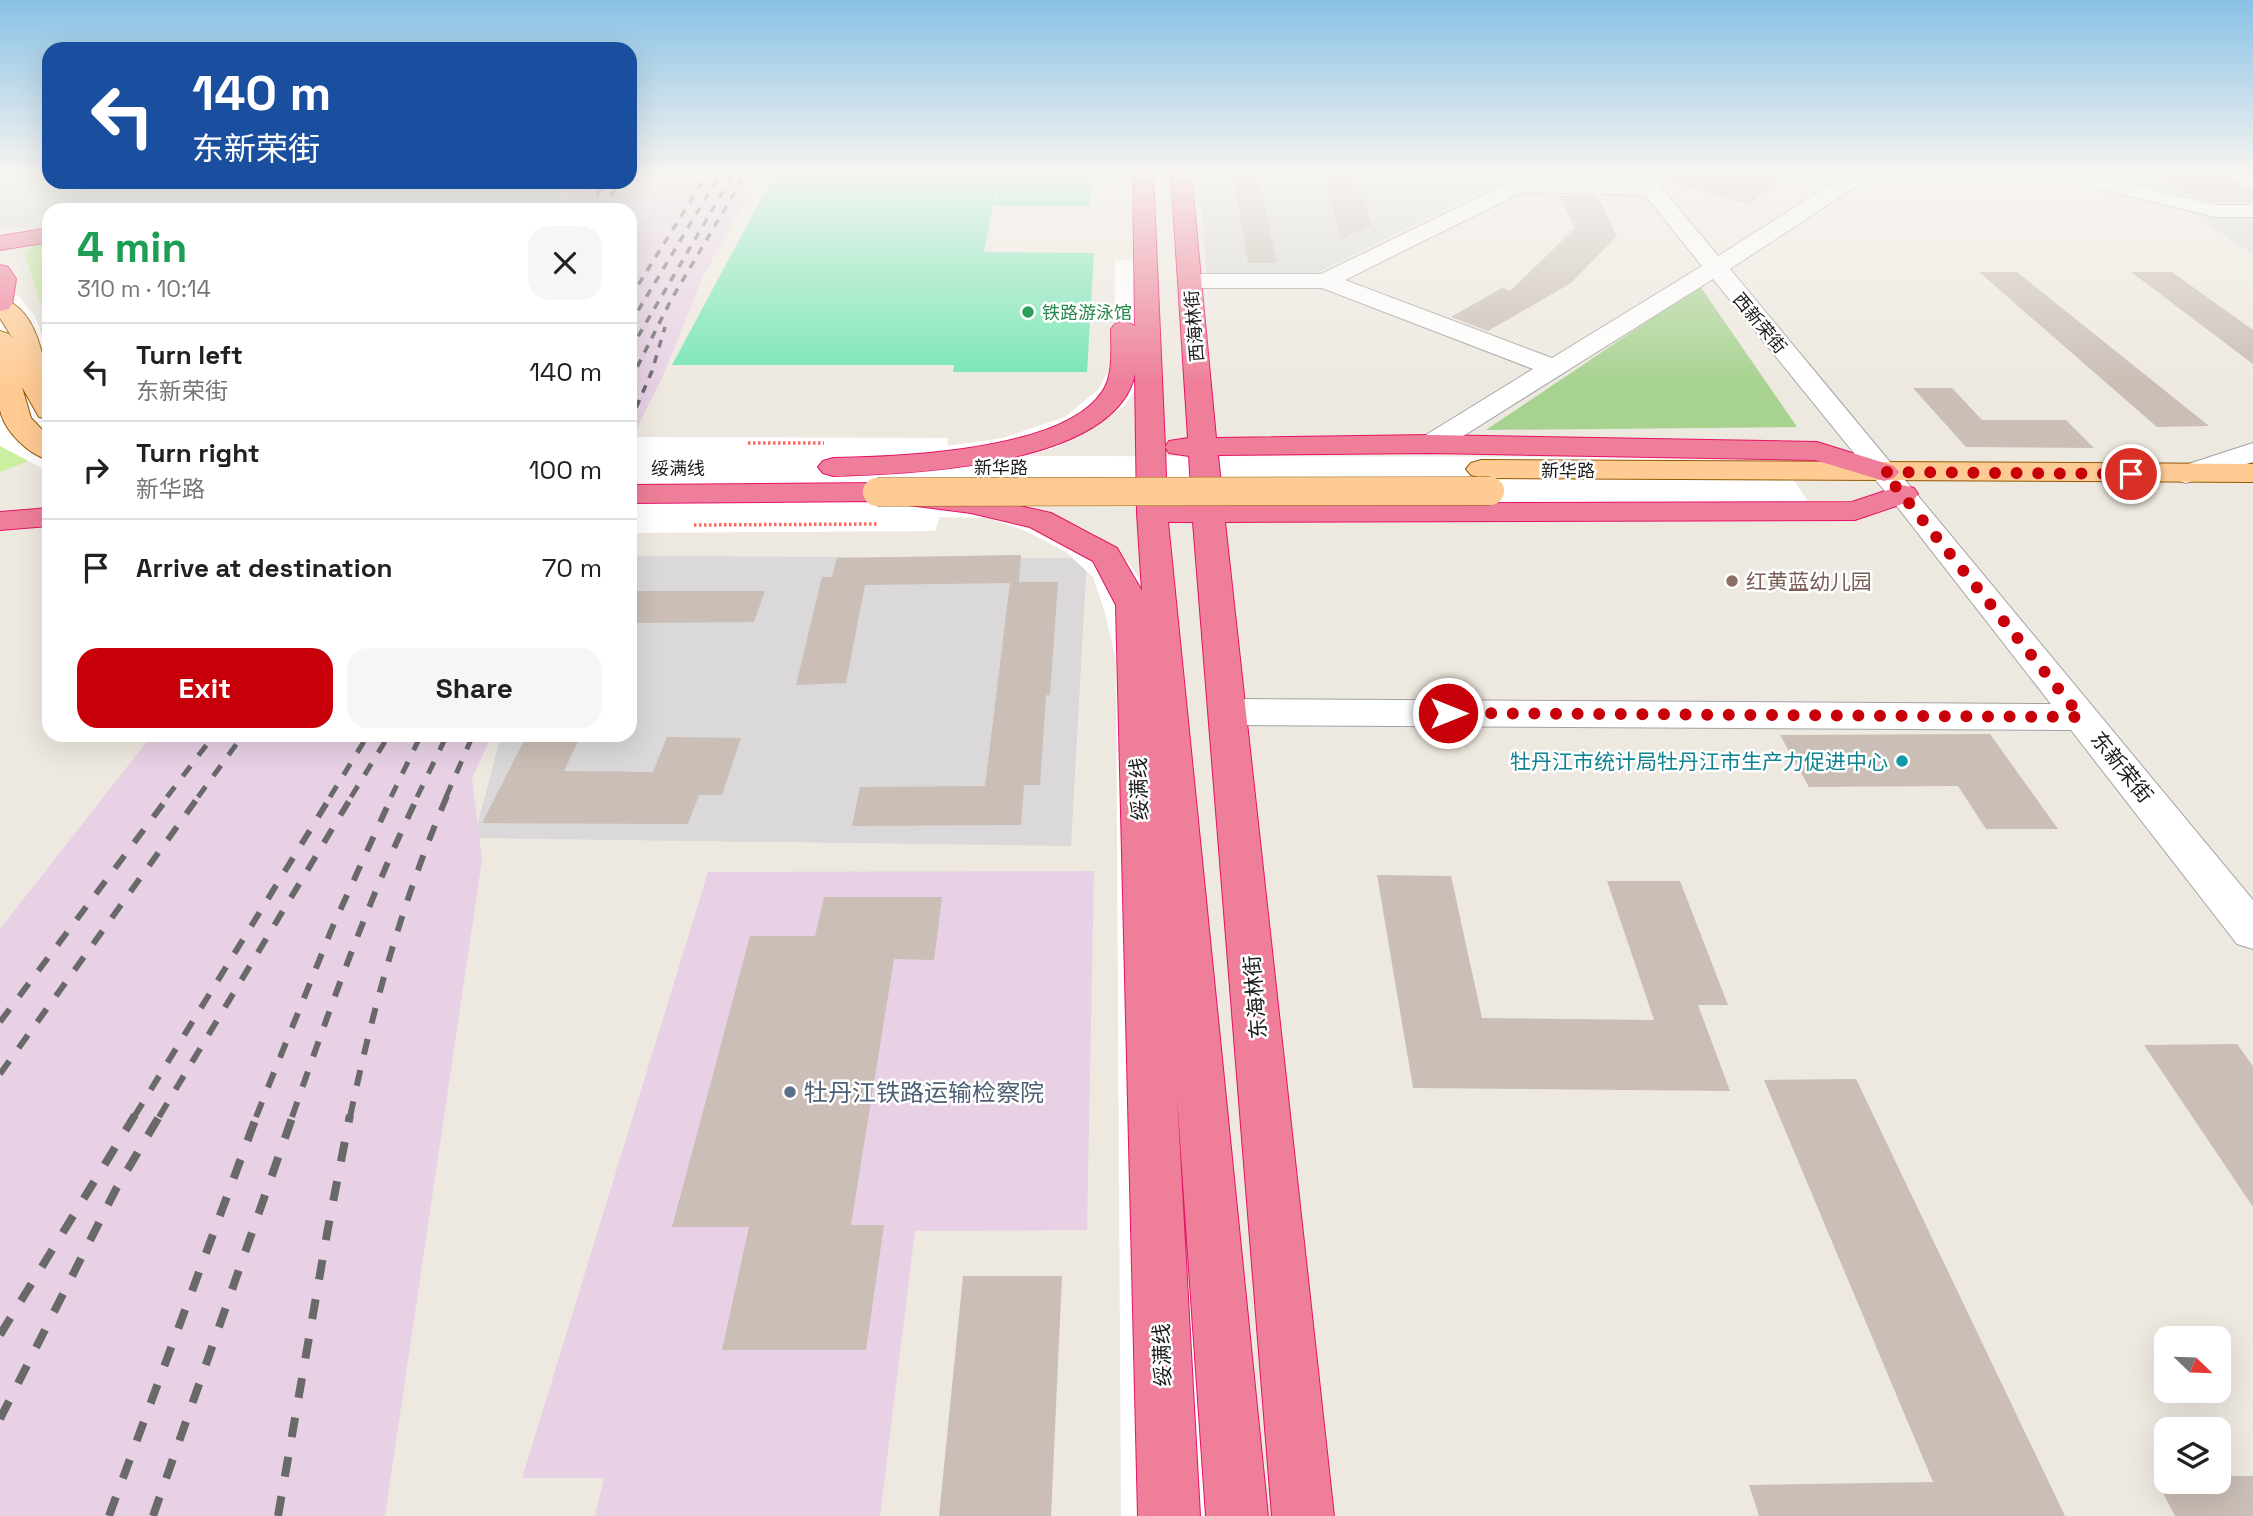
<!DOCTYPE html>
<meta charset="utf-8">
<style>
body{margin:0;font-family:"Space Grotesk","Noto Sans SC",sans-serif;background:#f6f6f6;color:#202124;height:100vh;display:flex;flex-direction:column;font-size:26px;white-space:nowrap}
*{box-sizing:border-box;margin:0}
p{font-size:23px;color:#757577}
.icon{flex:none;width:38px;height:38px;fill:none;stroke:currentColor;stroke-width:2;stroke-linecap:round;stroke-linejoin:round}
.map{position:relative;flex:1;overflow:hidden}
.panel{position:absolute;left:42px;top:203px;width:595px;height:539px;display:flex;flex-direction:column;background:#fff;border-radius:21px;box-shadow:0 7px 28px #0002}
.panel>*{flex:none}
.guide{position:absolute;left:42px;top:42px;width:595px;height:147px;border-radius:21px;box-shadow:0 7px 28px #0002;background:#1a4fa0;color:#fff;overflow:hidden}
.needle{width:46px;rotate:113deg}
.controls{position:absolute;left:2154px;top:1326px;display:grid;gap:14px}
.controls a{display:grid;place-items:center;width:77px;height:77px;border-radius:14px;background:#fff;box-shadow:0 7px 28px #0002;font-size:35px}
.pin{position:absolute;display:grid;place-items:center;width:60px;height:60px;color:#fff;margin:-30px;border:4px solid #fff;border-radius:50%;box-shadow:0 2px 7px #0007}
.me{position:absolute;width:77px;margin:-38px;rotate:90deg;stroke-linejoin:round;filter:drop-shadow(0 0 5px #0008)}
.turn{display:flex;align-items:center;gap:24px;height:147px;padding:0 35px;font-size:32px}
.turn .icon{width:91px;height:91px;stroke-width:2.5}
.turn b{display:block;font-size:49px;line-height:60px}
.round{display:grid;place-items:center;flex:none;width:74px;height:74px;border-radius:21px;background:#f6f6f6}
.overview{display:flex;align-items:center;justify-content:space-between;height:119px;padding:0 35px}
h1{font-size:42px;font-weight:700;line-height:52px;color:#1e9e55}
.button{display:flex;gap:14px;margin-top:auto;padding:14px 35px}
.button a{flex:1;height:80px;border-radius:21px;background:#c7000a;color:#fff;font-size:28px;font-weight:700;line-height:80px;text-align:center}
.button a+a{background:#f6f6f6;color:#202124}
ul{padding:0;list-style:none}
li{display:flex;align-items:center;gap:21px;height:98px;padding:0 35px;border-top:2px solid #e0e0e0}
li div{flex:1}
li b{display:block;font-size:26px}
li em{font-style:normal}
.map>svg:first-child{display:block}
</style>
<div class="map">
<svg width="2253" height="1516" viewBox="0 0 2253 1516">
<rect width="100%" height="100%" fill="#eee9e0"/>
<path fill="#dad8d8" d="M0 173H49V182H564L558 203H60L23 227H0Z
M1199 173H1600L1606 182 1507 178 1315 274H1207Z
M2073 173H2230L2253 187V195L2162 194Z
M2192 215H2253V254Z
M630 556 1087 558 1071 846 474 838 501 735H630Z"/>
<path fill="#e8d1e5" d="M630 173H759L702 279 663 376 630 442V210H556L566 182H630Z
M152 735H492L472 778 482 860 385 1516H0V929Z
M1094 871 1087 1230 915 1231 880 1516H595L604 1478H522L708 872Z"/>
<path fill="#caef9f" d="M39 243H49V453L0 472V358L47 323 24 252Z"/>
<path fill="#a7d290" d="M1700 286 1797 427 1486 430Z"/>
<path fill="#75e6b5" d="M775 173H1091L1090 206H995L997 185 984 252 1094 253 1087 372H953L954 365H672Z"/>
<path fill="#fff" d="M1146 259 1144 379 1124 406 1096 426 1057 447 1027 456 1779 457 1810 505 1011 500 1051 513 1096 534 1129 563 1154 601 1209 1516H1121L1116 661 1105 613 1093 577 1066 552 1026 531 988 518 940 517 935 531 630 533V437L948 438 947 446 1003 438 1065 417 1099 389 1115 358V260Z
M0 289 19 296 35 316 49 354V472L0 446Z"/>
<path fill="#cabeb6" d="M1233 173H1258L1277 263H1248Z
M1322 173H1353L1372 225 1342 239Z
M1548 173H1584L1588 179H1551Z
M1664 173H1792L1748 204 1663 181Z
M2155 173H2221L2253 192V202H2216L2193 197Z
M1559 196H1597L1617 236 1571 283 1488 331 1451 317 1502 288 1510 291 1575 228Z
M1979 272H2017L2209 426 2157 427Z
M2131 272H2172L2253 330V364Z
M1913 388H1952L1982 420H2066L2094 448 1966 447Z
M1021 555 1019 582H1058L1050 695H1046L1040 785H1024L1021 825 852 826 860 787 985 786 1010 583 865 585 846 683 796 685 822 577H832L837 558Z
M630 591H765L754 622 630 623Z
M1990 734 2058 829H1986L1958 786 1809 787 1780 735Z
M527 735H581L564 771 653 772 667 737 741 738 722 795H699L688 824 482 823Z
M1377 875 1451 876 1482 1018 1654 1020 1607 881H1680L1728 1005H1698L1730 1091 1413 1088Z
M824 897H942L934 960 894 959 851 1225H884L866 1350H722L749 1227H672L750 936H815Z
M2237 1044 2253 1066V1207L2144 1045Z
M1856 1079 2065 1516H1759L1749 1485 1933 1482 1764 1080Z
M963 1276H1062L1051 1516H939Z
M2219 1476H2253V1516H2175L2157 1482H2219Z"/>
<g fill="none" stroke-linecap="round" stroke-linejoin="round">
<defs>
<path id="minor" d="M1628 173H1649L1718 256 1849 173H1873L1870 177 1730 269 2253 900V949L2237 944 2071 730 1228 725 1215 721 1209 712 1215 703 1228 699 2051 704 1892 500 1713 279 1441 450 1431 453 1421 450 1417 444 1421 438 1533 369 1322 288H1190L1182 286 1178 281 1182 276 1190 274H1321L1511 182H1635ZM1522 192 1645 195 1702 266 1552 358 1345 280Z
M2047 173H2082L2216 205H2253V217H2216L2050 177Z
M2226 173 2253 174V188L2229 177Z
M2253 443V462L2186 483 2176 480 2171 474 2176 468Z"/>
<path id="major" d="M0 298C44 309 49 383 49 419L39 417 22 387 31 418 49 437V460C29 455 4 431 0 410 0 385 0 356 0 331L9 334 13 339 0 318Z
M1481 460 2253 464V482L1481 478 1471 475 1466 469 1471 463Z"/>
<path id="highway" d="M1133 173H1153L1165 447 1169 441 1188 438 1171 173H1191L1216 438 1431 435 1817 442 1894 466 1899 472 1894 478 1884 481 1815 460 1431 453 1218 455 1223 504 1852 502 1903 485 1914 488 1918 494 1914 500 1855 520 1225 522 1334 1516H1272L1193 522H1168L1268 1516H1206L1177 1096 1200 1516H1138L1116 605 1093 561 1030 527 971 513 877 501 630 503V485L877 483 971 495 1051 513 1117 548 1142 591 1137 513 1135 374C1115 467 909 474 833 476L823 473 818 467 823 461 833 458C899 457 1063 451 1102 392 1114 375 1111 349 1111 329L1115 324 1124 321 1135 326ZM1165 447 1169 453 1189 456 1192 504H1167Z
M49 228V242L0 250V236Z
M0 265 8 267 16 279 12 304 9 309 0 311Z
M49 508V526L0 530V512Z"/>
</defs>
<use href="#minor" stroke="#a2a2a2" stroke-width="2"/>
<use href="#major" stroke="#935b00" stroke-width="2"/>
<use href="#highway" stroke="#e61366" stroke-width="2"/>
<path stroke="#ff6860" stroke-width="3.5" stroke-dasharray="2.5 2.5" stroke-linecap="butt" d="M748 443H824
M694 525 877 524"/>
<use href="#minor" fill="#fff" fill-rule="evenodd"/>
<use href="#major" fill="#ffcb94" fill-rule="evenodd"/>
<use href="#highway" fill="#ee7e99" fill-rule="evenodd"/>
<path stroke="#696969" stroke-width="3.5" stroke-dasharray="8 8" stroke-linecap="butt" d="M589 210 604 182
M604 210 618 182
M630 298 708 173
M630 324 721 173
M630 350 734 173
M630 381 671 300 746 173
M630 422 652 371 665 327"/>
<path stroke="#696969" stroke-width="5" stroke-dasharray="13 13" stroke-linecap="butt" d="M167 797 214 735
M198 797 243 735
M330 797 368 735
M351 797 389 735
M391 797 421 735
M417 797 447 735
M446 797 473 735"/>
<path stroke="#696969" stroke-width="6" stroke-dasharray="16 16" stroke-linecap="butt" d="M0 1022 169 796
M0 1074 199 796
M134 1117 331 796
M159 1117 352 796
M256 1117 333 926 392 796
M292 1117C330 1008 368 900 418 796
M350 1117C373 1007 403 899 447 796"/>
<path stroke="#696969" stroke-width="8" stroke-dasharray="20 20" stroke-linecap="butt" d="M0 1335 135 1115
M0 1419 116 1189 160 1115
M109 1516 257 1115
M153 1516 293 1115
M278 1516 328 1228 350 1115"/>
<defs>
<path id="major-bridge" d="M877 492 1490 491"/>
</defs>
<use href="#major-bridge" stroke="#935b00" stroke-width="29" stroke-linecap="butt"/>
<use href="#major-bridge" stroke="#ffcb94" stroke-width="28"/>
</g>
<linearGradient id="sky" x2="0" y2="1"><stop stop-color="#89c1e5"/><stop offset="0.45" stop-color="#f7f5f1"/><stop offset="1" stop-color="#f7f5f1" stop-opacity="0"/></linearGradient>
<rect width="2253" height="385" fill="url(#sky)"/>
<g fill="none" stroke-linecap="round" stroke-linejoin="round">
<path stroke="#c7000a" stroke-width="12" stroke-dasharray="0 21.6" d="M1448 713 2081 717 1884 472 2131 474"/>
</g>
<circle fill="#2e9e5b" stroke="#fff" stroke-width="2.5" cx="1028" cy="312" r="7"/>
<circle fill="#8d6e63" stroke="#fff" stroke-width="2.5" cx="1732" cy="581" r="7"/>
<circle fill="#0f9aa8" stroke="#fff" stroke-width="2.5" cx="1902" cy="761" r="7"/>
<circle fill="#5c6f8a" stroke="#fff" stroke-width="2.5" cx="790" cy="1092" r="7"/>
<g text-anchor="middle" dominant-baseline="central" stroke-width="5" stroke-linejoin="round" paint-order="stroke">
<g font-size="18" fill="#27864d" stroke="#fff" text-anchor="start">
<text x="1042" y="312">铁路游泳馆</text>
</g>
<g font-size="18" fill="#1b1b1b" stroke="#fff">
<text transform="translate(1760 323) rotate(50)">西新荣街</text>
<text transform="translate(1194 326) rotate(-95)">西海林街</text>
<text x="1001" y="467">新华路</text>
<text x="678" y="468">绥满线</text>
<text x="1568" y="470">新华路</text>
</g>
<g font-size="21" fill="#785e54" stroke="#fff" text-anchor="start">
<text x="1746" y="581">红黄蓝幼儿园</text>
</g>
<g font-size="21" fill="#0d838f" stroke="#fff" text-anchor="end">
<text x="1888" y="761">牡丹江市统计局牡丹江市生产力促进中心</text>
</g>
<g font-size="21" fill="#1b1b1b" stroke="#fff">
<text transform="translate(2122 767) rotate(51)">东新荣街</text>
<text transform="translate(1139 789) rotate(-92)">绥满线</text>
<text transform="translate(1255 997) rotate(-95)">东海林街</text>
<text transform="translate(1162 1355) rotate(-92)">绥满线</text>
</g>
<g font-size="24" fill="#4e5e75" stroke="#fff" text-anchor="start">
<text x="804" y="1092">牡丹江铁路运输检察院</text>
</g>
</g>
</svg>
<div class="controls">
<a><svg class="needle" viewBox="-14 -14 28 28"><path d="M0-13l5 13h-10z" fill="#e53935"/><path d="M0 13l5-13h-10z" fill="#757577"/></svg></a>
<a><svg class="icon" aria-label="layers" viewBox="0 0 24 24"><path d="M12 4l9 5-9 5-9-5zM3 14l9 5 9-5"/></svg></a>
</div>
<div class="pin" style="left:2131px;top:474px;background:#d93025"><svg class="icon" aria-label="arrive" viewBox="0 0 24 24"><path d="M6 21V4h12l-3 4 3 4H6"/></svg></div>
<svg class="me" style="left:1448px;top:713px" viewBox="-20 -20 40 40"><circle r="17" fill="#c7000a" stroke="#fff" stroke-width="3"/><path d="M0-11L8 9 0 5-8 9z" fill="#fff"/></svg>
<div class="guide">
<div class="turn"><svg class="icon" aria-label="left" viewBox="0 0 24 24"><path d="M17 20v-9H6M10 6l-5 5 5 5"/></svg><div><b>140 m</b>东新荣街</div></div>
</div>
<section class="panel">
<div class="overview"><div><h1>4 min</h1><p>310 m · 10:14</p></div><a class="round"><svg class="icon" aria-label="close" viewBox="0 0 24 24"><path d="M6 6l12 12M18 6L6 18"/></svg></a></div>
<ul>
<li><svg class="icon" aria-label="left" viewBox="0 0 24 24"><path d="M17 20v-9H6M10 6l-5 5 5 5"/></svg><div><b>Turn left</b><p>东新荣街</p></div><em>140 m</em></li>
<li><svg class="icon" aria-label="right" viewBox="0 0 24 24"><path d="M7 20v-9h11M14 6l5 5-5 5"/></svg><div><b>Turn right</b><p>新华路</p></div><em>100 m</em></li>
<li><svg class="icon" aria-label="arrive" viewBox="0 0 24 24"><path d="M6 21V4h12l-3 4 3 4H6"/></svg><div><b>Arrive at destination</b></div><em>70 m</em></li>
</ul>
<div class="button"><a>Exit</a><a>Share</a></div>
</section>
</div>
